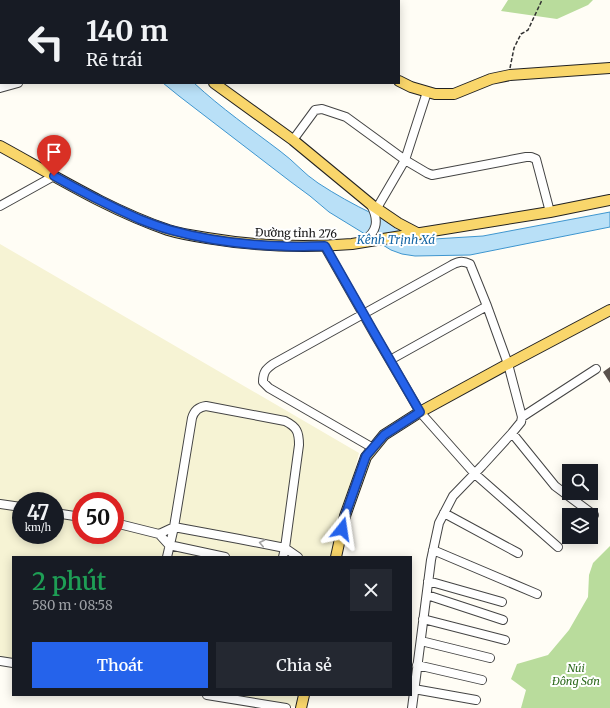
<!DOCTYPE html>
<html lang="vi">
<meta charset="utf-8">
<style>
body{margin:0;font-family:Merriweather,serif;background:#242831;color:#f1f3f6;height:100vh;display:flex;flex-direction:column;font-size:15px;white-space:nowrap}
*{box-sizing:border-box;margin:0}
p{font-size:13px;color:#9ea1a6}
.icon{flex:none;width:22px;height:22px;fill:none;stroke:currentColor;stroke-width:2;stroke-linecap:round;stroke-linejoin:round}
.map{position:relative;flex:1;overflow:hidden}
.side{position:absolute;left:12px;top:556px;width:400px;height:140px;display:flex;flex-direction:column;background:#171b24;border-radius:0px;box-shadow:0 2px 10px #0003}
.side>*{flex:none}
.hud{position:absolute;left:0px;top:0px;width:400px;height:84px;box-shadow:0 2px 10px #0003;background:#171b24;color:#f1f3f6;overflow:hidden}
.tools{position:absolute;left:562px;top:464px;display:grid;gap:8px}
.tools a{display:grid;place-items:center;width:36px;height:36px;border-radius:0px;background:#171b24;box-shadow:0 2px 10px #0003;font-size:20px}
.speed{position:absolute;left:12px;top:492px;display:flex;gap:8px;font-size:20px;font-weight:700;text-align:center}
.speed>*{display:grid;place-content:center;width:52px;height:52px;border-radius:50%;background:#171b24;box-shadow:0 2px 10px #0003;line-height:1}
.speed small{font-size:10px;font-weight:400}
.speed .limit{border:6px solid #d22;background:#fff;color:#111}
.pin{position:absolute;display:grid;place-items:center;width:34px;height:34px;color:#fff;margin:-41px -17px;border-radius:50% 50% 50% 0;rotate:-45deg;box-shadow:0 0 4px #0007}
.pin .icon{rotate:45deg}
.me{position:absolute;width:44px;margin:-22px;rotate:15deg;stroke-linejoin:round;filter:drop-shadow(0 0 3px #0008)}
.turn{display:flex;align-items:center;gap:14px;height:84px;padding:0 20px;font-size:18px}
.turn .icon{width:52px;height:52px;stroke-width:2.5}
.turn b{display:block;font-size:28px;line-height:34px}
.round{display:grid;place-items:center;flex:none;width:42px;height:42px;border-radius:0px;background:#242831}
.headline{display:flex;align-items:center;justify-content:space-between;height:68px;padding:0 20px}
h1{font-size:24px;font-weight:600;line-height:30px;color:#1e9e55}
.button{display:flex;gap:8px;margin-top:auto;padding:8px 20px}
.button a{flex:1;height:46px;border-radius:0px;background:#2563eb;color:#fff;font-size:16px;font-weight:600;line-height:46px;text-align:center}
.button a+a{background:#242831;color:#f1f3f6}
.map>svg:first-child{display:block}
</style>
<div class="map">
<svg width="610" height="708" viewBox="0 0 610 708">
<rect width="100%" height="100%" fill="#fffdf5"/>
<path fill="#f6f3d4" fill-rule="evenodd" d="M0 244 359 453 333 557H13V659L0 657ZM21 501H55V535H21ZM81 501H115V535H81Z
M227 695H299L296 707Z"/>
<path fill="#b9dc9c" d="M508 0H593L588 5 557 19 501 11Z
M610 546V708H521L526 690 511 679 517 664 548 655 569 630 588 597 589 575 593 563Z"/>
<path fill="#b9e0f7" stroke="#3f96cf" d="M163 83H194C221 108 251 129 280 151 294 161 304 174 318 183 353 206 390 223 430 238L434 239 483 236 610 212V227L470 255 415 256 402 254 391 250 329 212 310 196 291 182 179 96Z"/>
<path fill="#5a524d" d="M610 367V383L603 372Z"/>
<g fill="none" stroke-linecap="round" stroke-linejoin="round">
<defs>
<path id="minor" d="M151 0 162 1
M253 1 255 0
M0 88 18 83
M293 140 315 110 322 109 346 117 405 160 427 173 432 175 526 157H531L536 159 550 212
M0 206 54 176
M377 208 405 160 427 92
M362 242C378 232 379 220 371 205
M325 247 375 335 420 412 475 474 558 547
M390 360 487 306
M522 417 596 369
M512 433 555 486 594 515
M373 448 269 388 263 382C263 372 266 369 273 364L450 266C457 262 462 260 470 264L487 306 508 364 522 417 521 422 512 433 482 466 453 496 439 523 431 560 412 708
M0 504 21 507
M55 513 81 517
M444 513 518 553
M115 523 159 534 169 545 225 557
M159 534 174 527 239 539 285 548 298 557
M433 550 537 594
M167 557 174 527 192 418C194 411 198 407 206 406L285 421C297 427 299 432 299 445L285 548 283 557
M428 581 502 602
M427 595 503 620
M423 619 505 640
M421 641 490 658
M0 661 13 663
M417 665 482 680
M414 689 476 700
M207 695 286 708"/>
<path id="major" d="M173 0V1
M266 0V1
M399 81 411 87 435 94H454L491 79 510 75 610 68
M214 83 293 140 373 206 398 223 419 234
M0 146C55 176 109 210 168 230 181 234 194 236 207 238 255 246 304 248 352 244L550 212 610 200
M336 557 345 516 366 457 384 435 420 412 508 364 610 310
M301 708 304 695"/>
</defs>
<use href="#minor" stroke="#444" stroke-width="10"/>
<use href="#major" stroke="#222" stroke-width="12"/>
<path stroke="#333" stroke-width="1.5" stroke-dasharray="4 2" stroke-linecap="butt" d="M510 68 514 48 521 34 528 30 542 0"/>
<use href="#minor" stroke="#fff" stroke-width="8"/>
<use href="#major" stroke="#f9d66b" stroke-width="10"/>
</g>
<defs><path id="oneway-chevron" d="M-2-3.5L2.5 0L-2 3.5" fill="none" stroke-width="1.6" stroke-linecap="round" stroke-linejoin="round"/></defs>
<use stroke="#a0a0a0" href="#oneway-chevron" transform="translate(262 543) rotate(-168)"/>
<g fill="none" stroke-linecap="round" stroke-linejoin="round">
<defs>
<path id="route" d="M54 176C82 192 110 206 139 219 149 223 160 227 170 230 206 240 246 245 282 246 296 247 311 246 325 246L375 334 420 412 384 435 366 456 345 516 342 529"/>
</defs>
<use href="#route" stroke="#184099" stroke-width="10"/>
<use href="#route" stroke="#2563eb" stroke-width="7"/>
</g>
<g text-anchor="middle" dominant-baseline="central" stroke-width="4" stroke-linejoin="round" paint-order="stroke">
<g font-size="11" fill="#111" stroke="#fff">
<text transform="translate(296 233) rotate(1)">Đường tỉnh 276</text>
</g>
<g font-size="11" font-style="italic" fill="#2f6b1f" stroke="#fff">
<text x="576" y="668">Núi<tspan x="576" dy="13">Đông Sơn</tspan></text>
</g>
<g font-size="12" font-style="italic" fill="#1768a6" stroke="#fff">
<text x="396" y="239">Kênh Trịnh Xá</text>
</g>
</g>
</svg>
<div class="tools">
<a><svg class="icon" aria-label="search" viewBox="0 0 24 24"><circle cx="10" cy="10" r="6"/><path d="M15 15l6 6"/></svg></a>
<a><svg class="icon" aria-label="layers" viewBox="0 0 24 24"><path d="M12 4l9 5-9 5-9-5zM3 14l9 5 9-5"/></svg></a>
</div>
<div class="speed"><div>47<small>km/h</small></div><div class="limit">50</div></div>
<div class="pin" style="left:54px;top:176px;background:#d93025"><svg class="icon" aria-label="arrive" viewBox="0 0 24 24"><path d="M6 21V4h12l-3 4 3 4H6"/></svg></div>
<svg class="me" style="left:342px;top:529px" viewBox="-20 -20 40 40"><path d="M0-17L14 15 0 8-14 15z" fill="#2563eb" stroke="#fff" stroke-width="4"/></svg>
<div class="hud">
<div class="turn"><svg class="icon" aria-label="left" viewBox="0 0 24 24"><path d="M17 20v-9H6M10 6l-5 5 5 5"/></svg><div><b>140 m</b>Rẽ trái</div></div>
</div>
<section class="side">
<div class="headline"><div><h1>2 phút</h1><p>580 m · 08:58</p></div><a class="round"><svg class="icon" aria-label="close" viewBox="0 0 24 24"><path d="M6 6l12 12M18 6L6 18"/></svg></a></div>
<div class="button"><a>Thoát</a><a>Chia sẻ</a></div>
</section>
</div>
